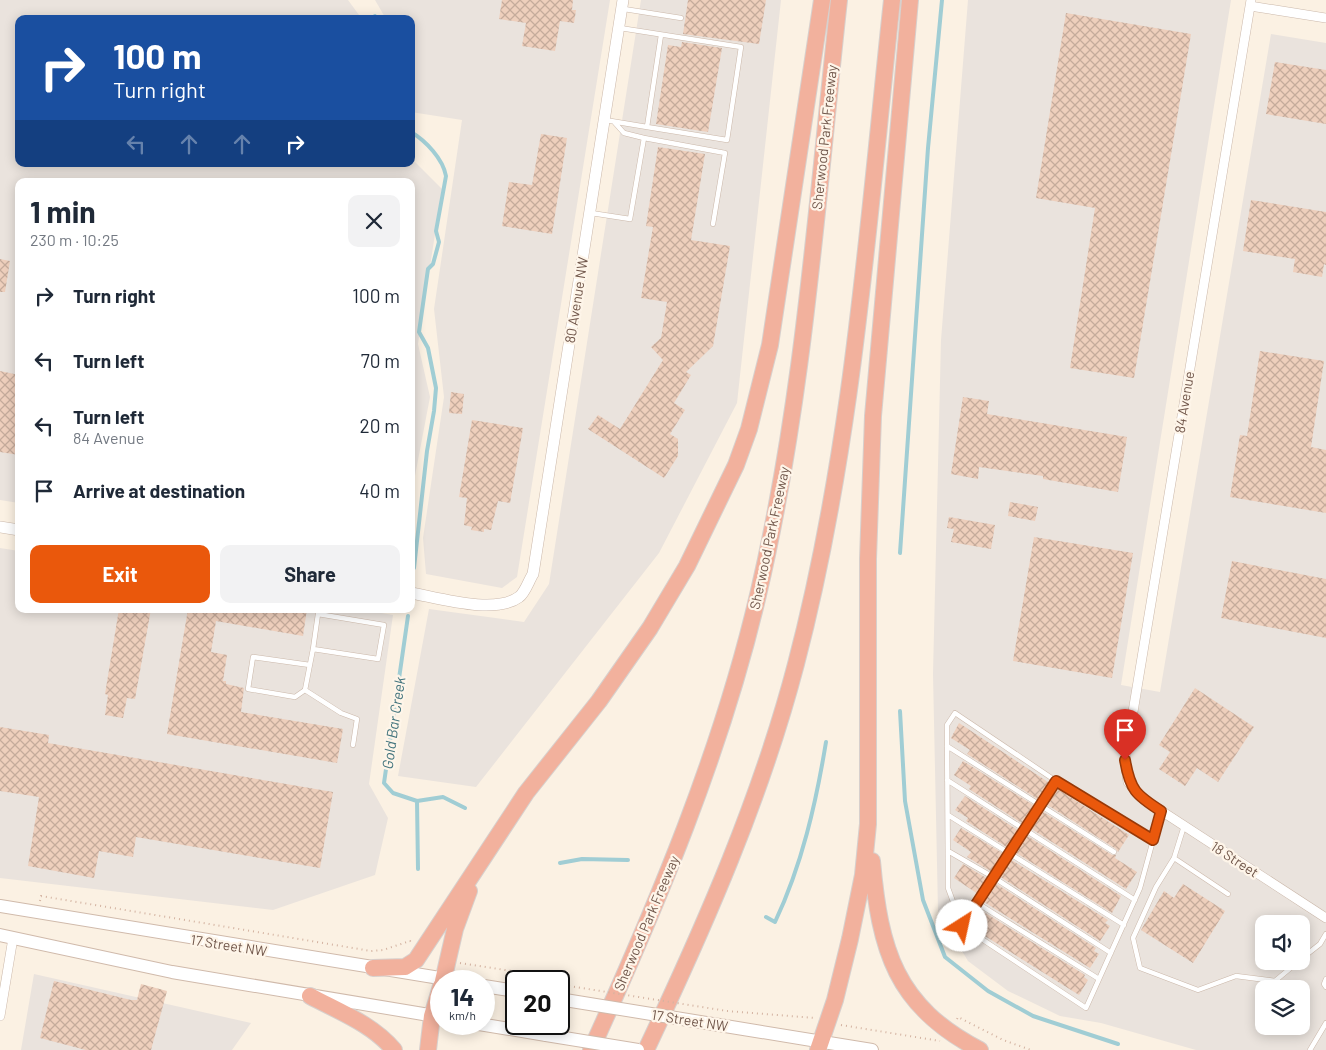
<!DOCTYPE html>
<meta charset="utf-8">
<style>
body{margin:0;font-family:Barlow,sans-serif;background:#f2f2f3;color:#1f2937;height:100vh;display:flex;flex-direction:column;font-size:19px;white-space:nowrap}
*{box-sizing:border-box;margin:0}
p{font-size:16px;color:#747a83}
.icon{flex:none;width:28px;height:28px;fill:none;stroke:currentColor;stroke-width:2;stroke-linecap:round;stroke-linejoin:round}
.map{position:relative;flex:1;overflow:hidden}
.details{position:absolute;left:15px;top:178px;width:400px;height:435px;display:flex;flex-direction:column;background:#fff;border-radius:10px;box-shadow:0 2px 12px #0003}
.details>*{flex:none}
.guide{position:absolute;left:15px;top:15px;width:400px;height:152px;border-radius:10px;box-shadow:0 2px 12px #0003;background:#1a4fa0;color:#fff;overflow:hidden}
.fabs{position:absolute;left:1255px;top:915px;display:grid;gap:10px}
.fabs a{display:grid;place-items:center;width:55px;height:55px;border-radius:10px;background:#fff;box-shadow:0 2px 12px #0003;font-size:25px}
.speed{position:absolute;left:430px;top:970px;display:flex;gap:10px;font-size:25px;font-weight:700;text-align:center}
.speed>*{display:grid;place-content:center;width:65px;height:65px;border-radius:50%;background:#fff;box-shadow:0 2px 12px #0003;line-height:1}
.speed small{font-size:12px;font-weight:400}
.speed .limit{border:2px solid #111;border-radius:8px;background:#fff;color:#111}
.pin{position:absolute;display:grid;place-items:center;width:42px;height:42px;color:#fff;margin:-51px -21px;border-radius:50% 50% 50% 0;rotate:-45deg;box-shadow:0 0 5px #0007}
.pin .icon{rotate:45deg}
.me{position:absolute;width:55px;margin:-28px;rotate:35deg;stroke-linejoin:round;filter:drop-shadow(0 0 4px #0008)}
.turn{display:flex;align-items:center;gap:18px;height:105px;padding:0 15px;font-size:22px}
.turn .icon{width:65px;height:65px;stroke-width:2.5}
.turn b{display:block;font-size:35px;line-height:42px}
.lanes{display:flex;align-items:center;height:48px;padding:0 15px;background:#0003;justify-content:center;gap:25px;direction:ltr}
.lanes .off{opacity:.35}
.round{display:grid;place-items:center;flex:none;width:52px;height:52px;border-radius:10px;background:#f2f2f3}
.summary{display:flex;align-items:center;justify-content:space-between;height:85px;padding:0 15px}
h1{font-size:30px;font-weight:700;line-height:38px}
.action{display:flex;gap:10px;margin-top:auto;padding:10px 15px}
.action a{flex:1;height:58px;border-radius:10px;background:#ea580c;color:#fff;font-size:20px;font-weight:700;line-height:58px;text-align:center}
.action a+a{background:#f2f2f3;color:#1f2937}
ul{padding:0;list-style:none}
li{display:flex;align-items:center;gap:15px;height:65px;padding:0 15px}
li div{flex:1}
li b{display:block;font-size:19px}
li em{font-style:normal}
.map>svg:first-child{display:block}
</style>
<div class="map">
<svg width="1326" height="1050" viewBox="0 0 1326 1050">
<defs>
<pattern id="building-cross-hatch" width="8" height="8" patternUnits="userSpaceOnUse" patternTransform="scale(1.25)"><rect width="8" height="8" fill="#eecfbc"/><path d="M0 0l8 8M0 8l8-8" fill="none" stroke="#c5ab9b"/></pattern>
</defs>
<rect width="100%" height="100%" fill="#fbf1e3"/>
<path fill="#eae3dd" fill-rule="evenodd" d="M0 0H348L362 19H19V164H411V158L442 189 418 344 430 397 411 497V181H19V503L0 500Z
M375 0H610L517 577 502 588 426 574 423 538 444 397 434 309 462 120 411 112V19H386Z
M641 0H781L737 403 659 553 476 787 398 776 429 609 524 622 549 584Z
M968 0H1231L1121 685 1160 692 1271 34 1326 43V1050H1196L1101 1023 1060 1016 1008 991 968 961 938 911 933 674 941 340ZM1264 924H1301V961H1264ZM1264 989H1301V1026H1264Z
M0 548 19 551V609H358L393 615 369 784 388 818 375 875 273 910 0 878Z
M34 974 251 1023 232 1050H21Z"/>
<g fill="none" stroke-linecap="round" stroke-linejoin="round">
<path stroke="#a0cdd4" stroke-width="4" d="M375 16 377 19
M411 132C426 141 443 159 446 176L436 231 439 242 433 264 428 269 419 332 428 348 436 388 434 411 427 451 414 568
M900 553 928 148 942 0
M408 616 384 783 393 793 417 801 418 869
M900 711 905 801 923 900 945 957 988 991 1033 1016 1118 1044
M417 801 443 797 465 808
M560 863 582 859 628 860
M766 917 775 922C802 865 816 803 826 742"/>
</g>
<path fill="url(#building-cross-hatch)" d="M502 0H573L572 10H576L574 23 560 21 555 51 522 46 526 23 499 19Z
M688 0H766L759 44 683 34Z
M1066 13 1191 34 1134 378 1070 368 1095 208 1036 198Z
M682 42 722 48 708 132 656 124 668 45 681 47Z
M1275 62 1326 70V124L1266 114Z
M541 134 567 138 552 234 502 226 509 182 532 185Z
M658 147 705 154 691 240 730 246 713 346 686 372 691 375 674 403 685 410 670 434 678 439V456L664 478 588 429 598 415 620 429 663 360 651 347 661 338 667 302 641 298 653 227 646 226Z
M1251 200 1326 212V265L1324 264 1322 277 1293 272 1295 259 1243 251Z
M0 259 10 261 5 292H0Z
M1260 351 1324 361 1311 447 1326 450V513L1230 497 1240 435 1247 436Z
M0 371 19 375V455L0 452Z
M451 392 464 394 462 414 449 413Z
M963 397 989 401 987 414 1127 437 1118 492 1043 479V476L979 467 978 479 951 474Z
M472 420 523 428 510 503 498 501 491 530 484 529V532L471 530 472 527 464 525 467 498 459 497Z
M1010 502 1038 507 1035 521 1008 516Z
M949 517 995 525 991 549 951 542 954 529 947 528Z
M1034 537 1133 553 1112 678 1013 661Z
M1232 561 1326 579V638L1221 618Z
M119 609H151L135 699 127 698 123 718 105 715 108 695 105 694Z
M188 609H307L303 636 216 621 211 652 227 655 223 681H226V684L244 688 241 712 343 729 337 763 167 734Z
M1195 688 1254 727 1218 782 1197 768 1185 786 1159 769 1170 752 1159 745Z
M959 723 1048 782 1050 784 1039 800 967 754 970 750 951 738Z
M0 727 49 735 48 743 333 792 320 868 136 837 133 857 99 851 94 878 28 866 39 797 0 791Z
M963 761 1035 806 1023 824 969 789 971 786 954 775Z
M1056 788 1129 835 1118 852 1116 849 1046 804Z
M965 796 1019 831 1008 848 966 821 968 818 955 810Z
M1042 811 1112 855H1116L1115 858 1137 872 1126 889 1030 828Z
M961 828 1004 854 992 872 967 857 971 852 953 840Z
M1026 835 1121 896 1112 913 1015 852Z
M1010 859 1108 920 1105 923 1110 926 1100 941 999 876Z
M963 864 988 879 978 894 954 878Z
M995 883 1096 948 1094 951 1099 954 1090 968 984 902Z
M1183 884 1225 911 1193 963 1141 930 1164 891 1174 898Z
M979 909 1085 975 1084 977 1088 980 1079 995 969 926Z
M54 981 131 1000H137L141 984 167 991 151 1050H86L40 1038Z"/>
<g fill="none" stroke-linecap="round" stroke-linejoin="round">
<defs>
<path id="service" d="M624 9 681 18
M620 28 741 47 727 140 647 127
M605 120 647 127 661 35
M644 138 725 153 713 224
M591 213 630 219 644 138 624 133 615 123
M318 614 384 625 378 659 313 649 318 614V609
M310 665 253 657 248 689 295 697 305 690 313 649
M305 690 341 713 357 719 353 745
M947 746 1114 852
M947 780 1135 900
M1056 781 1153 840
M948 815 1124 925
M1184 826 1174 858 1156 887 1133 938 1140 968 1198 990 1236 976 1275 981 1299 961
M948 851 993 877 1111 953
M1174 858 1228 894
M977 903 1099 979
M962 926 948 888 947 725 955 713 1056 781 962 926 1086 1008 1140 888 1161 811
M1301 959 1320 944 1326 934
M1326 979 1324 984 1326 987
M1310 1050 1326 1023"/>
<path id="minor" d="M1251 0 1125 760 1128 782 1143 799 1326 918
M1250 6 1326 18
M0 1016 13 938"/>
<path id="tertiary" d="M0 527 19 530
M411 593C439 598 495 615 519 597 525 593 529 580 533 574L623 0"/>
<path id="secondary" d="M0 906 458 981
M0 935 172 972 441 1017
M484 986 516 991
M479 1024 546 1035
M719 1025 872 1050"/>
<path id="motorway" d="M872 861C880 950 895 1006 980 1050
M373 968 405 967 416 960 526 793 599 701 650 628 687 566 736 465 749 429 770 345 822 0
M443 981 455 929 469 891
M310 996C340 1012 372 1024 394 1050
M428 1050 432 1016 441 986
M591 1050C658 902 721 753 758 595 804 400 817 198 839 0
M646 1050C705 925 761 798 796 664 853 447 868 222 892 0
M818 1050 835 1000 850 939 863 875 868 824V559L873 416 910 0"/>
</defs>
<use href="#service" stroke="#cbb8aa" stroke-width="5.5"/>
<use href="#minor" stroke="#cbb8aa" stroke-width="10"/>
<use href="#tertiary" stroke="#cbb8aa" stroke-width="12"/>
<use href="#secondary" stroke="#d0baab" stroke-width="14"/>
<use href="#motorway" stroke="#d7d0cd" stroke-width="18"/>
<path stroke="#d3b2a0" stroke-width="2" stroke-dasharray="1 4" stroke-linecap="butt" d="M40 901 41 896 371 951 383 950 410 941 412 943
M460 963 518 972 554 981
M559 983 569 986
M727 1011 815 1018
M957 1019 958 1017 1003 1040 1031 1050
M841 1025 940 1041"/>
<use href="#service" stroke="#fff" stroke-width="4.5"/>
<use href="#minor" stroke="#fff" stroke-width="9"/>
<use href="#tertiary" stroke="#fff" stroke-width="11"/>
<use href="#secondary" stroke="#fff" stroke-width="12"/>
<use href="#motorway" stroke="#f2b19d" stroke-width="16"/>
<defs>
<path id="secondary-bridge" d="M565 1000 719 1025
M546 1035 638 1050"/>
</defs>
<use href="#secondary-bridge" stroke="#d0baab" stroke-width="14" stroke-linecap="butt"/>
<path stroke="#d3b2a0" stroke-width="2" stroke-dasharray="1 4" stroke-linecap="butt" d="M569 986 727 1011"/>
<use href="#secondary-bridge" stroke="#fff" stroke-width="12"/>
</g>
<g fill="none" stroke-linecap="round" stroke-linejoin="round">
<defs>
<path id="route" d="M962 926 1056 781 1153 840 1161 811C1136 795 1130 790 1125 760"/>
</defs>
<use href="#route" stroke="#983908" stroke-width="12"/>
<use href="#route" stroke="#ea580c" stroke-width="9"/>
</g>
<g text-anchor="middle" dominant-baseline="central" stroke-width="4.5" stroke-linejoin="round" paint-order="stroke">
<g font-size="14" fill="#71574b" stroke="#fef5e9">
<text transform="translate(824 137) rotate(-84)">Sherwood Park Freeway</text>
<text transform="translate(576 300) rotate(-81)">80 Avenue NW</text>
<text transform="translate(1184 402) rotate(-81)">84 Avenue</text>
<text transform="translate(769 538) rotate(-78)">Sherwood Park Freeway</text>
<text transform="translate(1235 859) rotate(33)">18 Street</text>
<text transform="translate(646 923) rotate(-67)">Sherwood Park Freeway</text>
<text transform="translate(229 945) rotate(9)">17 Street NW</text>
<text transform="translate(690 1020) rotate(9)">17 Street NW</text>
</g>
<g font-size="15" font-style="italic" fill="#43747d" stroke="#fef5e9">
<text transform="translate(393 723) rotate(-82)">Gold Bar Creek</text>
</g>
</g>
</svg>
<div class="fabs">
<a><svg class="icon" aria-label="sound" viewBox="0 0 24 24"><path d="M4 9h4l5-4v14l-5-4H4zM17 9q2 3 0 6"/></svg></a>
<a><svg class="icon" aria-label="layers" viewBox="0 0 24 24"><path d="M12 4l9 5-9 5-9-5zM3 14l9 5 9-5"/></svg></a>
</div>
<div class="speed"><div>14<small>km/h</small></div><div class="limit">20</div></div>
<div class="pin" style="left:1125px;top:760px;background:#d93025"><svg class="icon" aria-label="arrive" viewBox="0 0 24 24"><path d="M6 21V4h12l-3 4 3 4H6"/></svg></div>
<svg class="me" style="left:962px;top:926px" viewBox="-20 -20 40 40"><circle r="19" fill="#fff"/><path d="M0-13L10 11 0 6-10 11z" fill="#ea580c"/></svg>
<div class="guide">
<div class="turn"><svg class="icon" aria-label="right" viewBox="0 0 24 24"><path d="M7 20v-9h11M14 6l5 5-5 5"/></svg><div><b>100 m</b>Turn right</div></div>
<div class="lanes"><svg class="icon off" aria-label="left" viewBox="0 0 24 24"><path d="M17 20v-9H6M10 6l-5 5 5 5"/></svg><svg class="icon off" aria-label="ahead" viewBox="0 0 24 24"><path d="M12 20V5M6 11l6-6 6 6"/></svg><svg class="icon off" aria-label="ahead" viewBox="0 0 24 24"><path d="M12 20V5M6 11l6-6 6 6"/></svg><svg class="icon" aria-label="right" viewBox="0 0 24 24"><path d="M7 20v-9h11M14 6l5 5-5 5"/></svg></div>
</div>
<section class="details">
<div class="summary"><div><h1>1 min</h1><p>230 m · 10:25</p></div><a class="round"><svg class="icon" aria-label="close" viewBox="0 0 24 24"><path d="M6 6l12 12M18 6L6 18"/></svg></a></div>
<ul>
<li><svg class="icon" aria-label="right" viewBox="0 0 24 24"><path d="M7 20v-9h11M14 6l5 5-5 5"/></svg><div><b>Turn right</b></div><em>100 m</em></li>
<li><svg class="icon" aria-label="left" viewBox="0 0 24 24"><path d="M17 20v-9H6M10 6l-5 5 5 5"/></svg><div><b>Turn left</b></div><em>70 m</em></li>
<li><svg class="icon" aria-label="left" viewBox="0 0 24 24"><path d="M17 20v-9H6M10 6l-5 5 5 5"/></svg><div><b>Turn left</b><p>84 Avenue</p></div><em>20 m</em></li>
<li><svg class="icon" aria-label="arrive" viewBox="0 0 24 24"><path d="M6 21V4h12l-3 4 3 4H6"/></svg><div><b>Arrive at destination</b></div><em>40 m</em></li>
</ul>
<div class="action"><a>Exit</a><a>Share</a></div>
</section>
</div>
